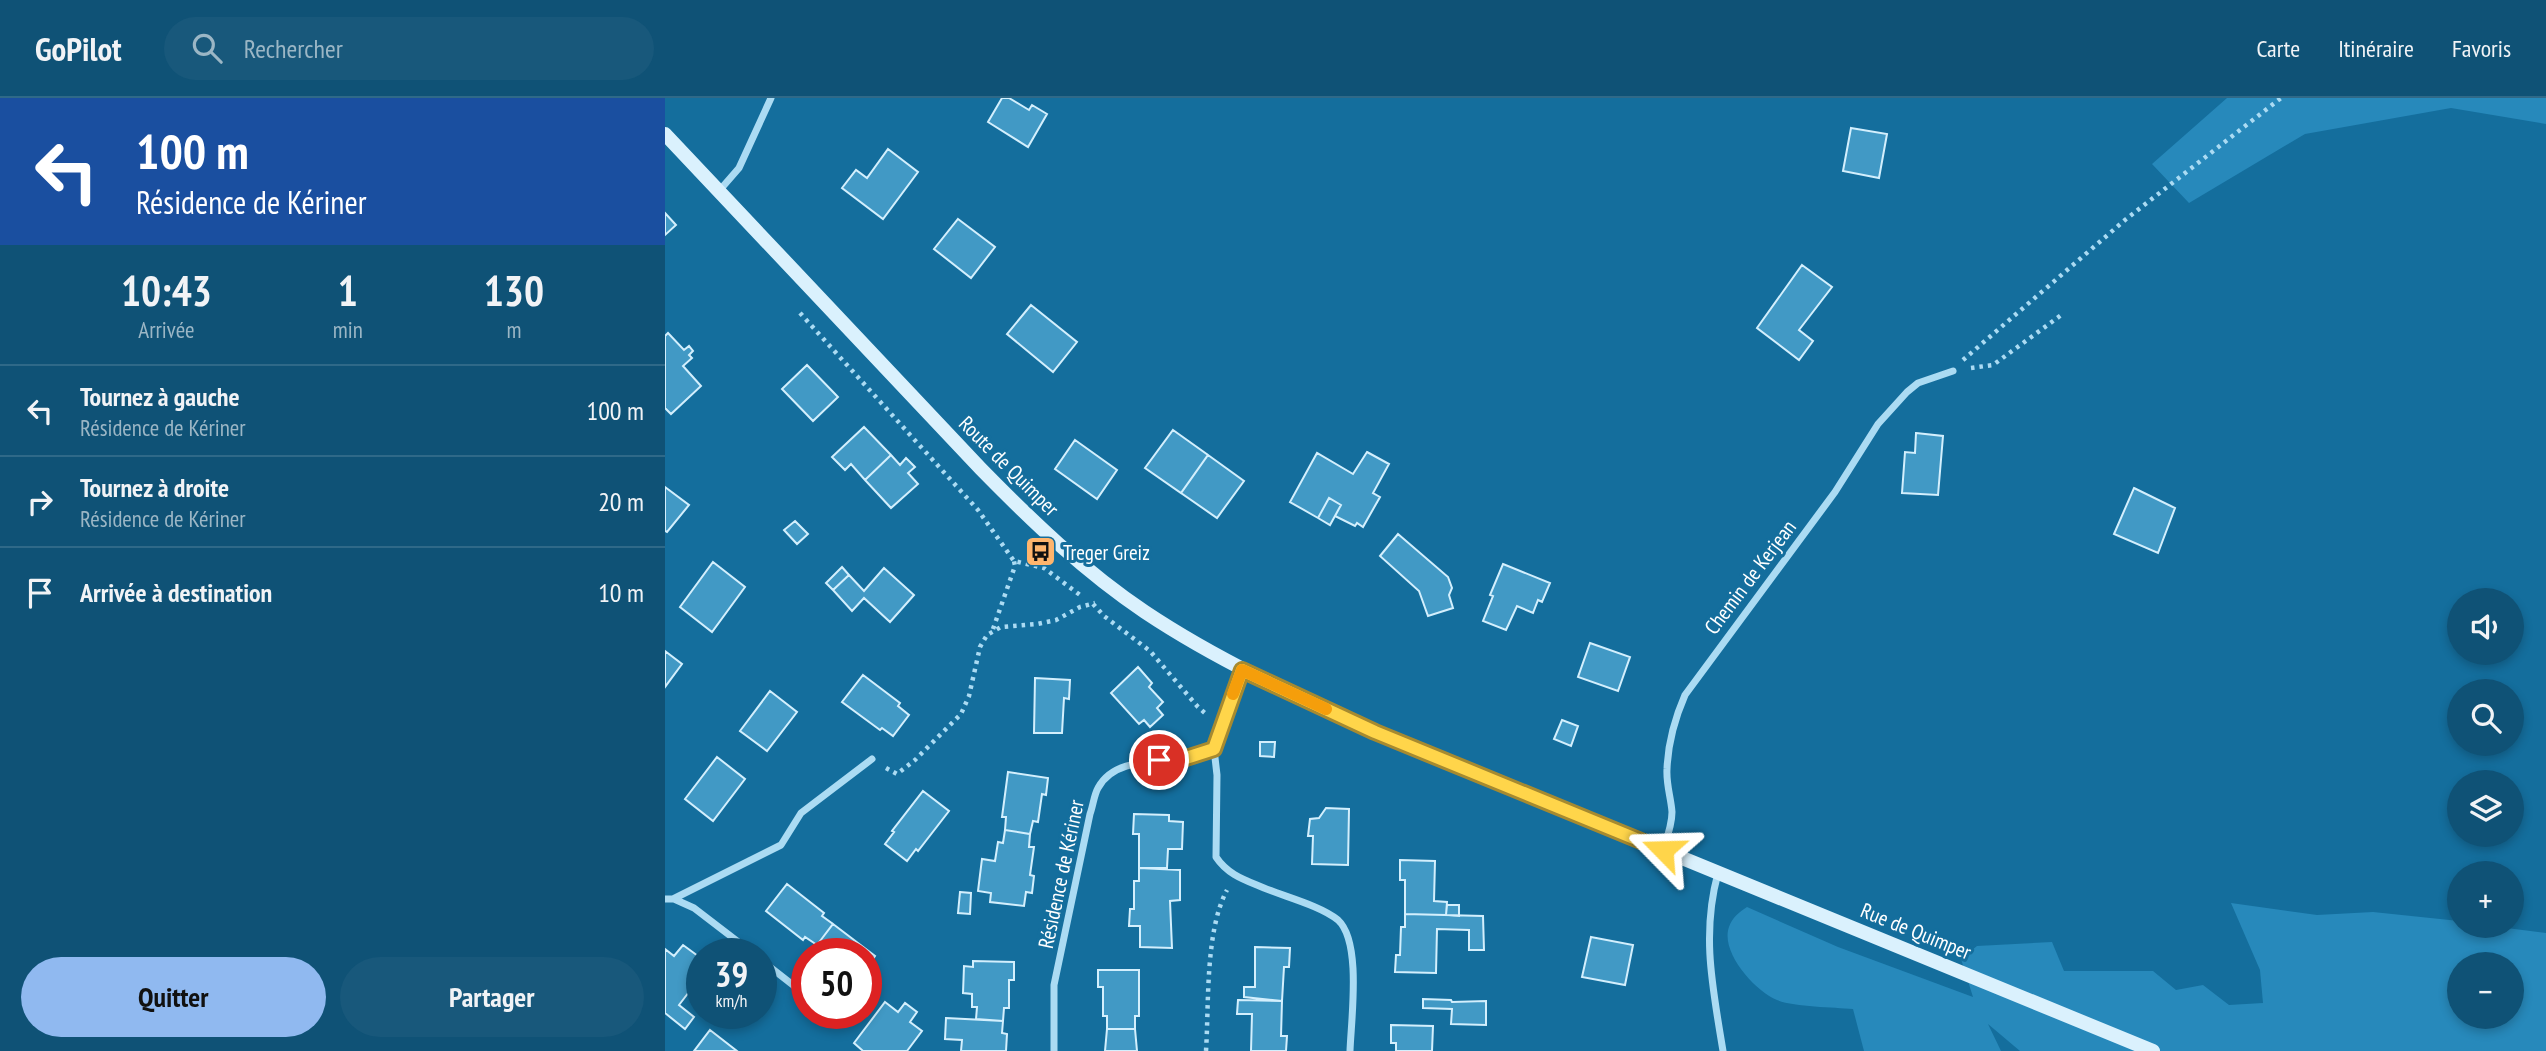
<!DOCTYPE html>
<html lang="fr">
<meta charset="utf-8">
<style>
body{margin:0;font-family:"PT Sans Narrow",sans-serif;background:#18587b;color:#f1f3f6;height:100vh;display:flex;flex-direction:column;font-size:26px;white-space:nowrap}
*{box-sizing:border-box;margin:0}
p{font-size:23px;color:#9bb6c5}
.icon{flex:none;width:38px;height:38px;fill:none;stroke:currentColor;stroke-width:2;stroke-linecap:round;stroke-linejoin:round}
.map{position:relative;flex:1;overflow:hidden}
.panel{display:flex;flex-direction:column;background:#0f5276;width:665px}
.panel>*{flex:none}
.hud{background:#1a4fa0;color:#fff;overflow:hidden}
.fabs{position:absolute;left:1782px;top:490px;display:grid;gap:14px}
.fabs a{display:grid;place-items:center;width:77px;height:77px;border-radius:50%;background:#0f5276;box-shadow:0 4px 10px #0003;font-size:35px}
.speed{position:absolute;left:21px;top:840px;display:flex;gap:14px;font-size:35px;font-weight:700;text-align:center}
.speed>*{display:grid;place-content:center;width:91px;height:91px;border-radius:50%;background:#0f5276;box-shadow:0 4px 10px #0003;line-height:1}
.speed small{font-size:18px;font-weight:400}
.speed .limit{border:10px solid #d22;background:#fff;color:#111}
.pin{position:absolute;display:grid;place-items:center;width:60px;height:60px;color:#fff;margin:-30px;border:4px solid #fff;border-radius:50%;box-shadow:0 2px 7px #0007}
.me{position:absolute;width:77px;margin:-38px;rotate:292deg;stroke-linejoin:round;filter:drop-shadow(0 0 5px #0008)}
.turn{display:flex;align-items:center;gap:24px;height:147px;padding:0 21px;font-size:32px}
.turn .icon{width:91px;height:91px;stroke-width:2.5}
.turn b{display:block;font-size:49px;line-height:60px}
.eta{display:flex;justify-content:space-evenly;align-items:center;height:119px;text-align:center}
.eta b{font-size:42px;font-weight:700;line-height:49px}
.primary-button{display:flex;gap:14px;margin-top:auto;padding:14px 21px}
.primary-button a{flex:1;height:80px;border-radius:42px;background:#90b9f0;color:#111;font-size:28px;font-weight:700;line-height:80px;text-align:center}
.primary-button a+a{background:#18587b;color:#f1f3f6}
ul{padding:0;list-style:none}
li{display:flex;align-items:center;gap:21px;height:91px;padding:0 21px;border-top:2px solid #2f6988}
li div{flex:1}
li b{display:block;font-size:26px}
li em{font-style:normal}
header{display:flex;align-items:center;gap:42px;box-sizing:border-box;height:98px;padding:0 35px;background:#0f5276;border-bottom:2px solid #2f6988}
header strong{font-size:33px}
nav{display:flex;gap:38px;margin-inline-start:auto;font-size:24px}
.search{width:490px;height:63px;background:#18587b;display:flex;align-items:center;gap:18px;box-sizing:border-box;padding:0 24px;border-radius:38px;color:#9bb6c5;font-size:26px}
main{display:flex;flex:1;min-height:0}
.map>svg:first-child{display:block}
</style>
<header>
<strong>GoPilot</strong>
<div class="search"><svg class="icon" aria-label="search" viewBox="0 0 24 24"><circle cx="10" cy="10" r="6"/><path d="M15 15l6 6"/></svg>Rechercher</div>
<nav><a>Carte</a><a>Itinéraire</a><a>Favoris</a></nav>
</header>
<main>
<section class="panel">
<div class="hud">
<div class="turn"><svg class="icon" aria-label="left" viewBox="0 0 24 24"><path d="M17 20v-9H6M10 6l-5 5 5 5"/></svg><div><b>100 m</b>Résidence de Kériner</div></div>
</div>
<div class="eta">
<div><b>10:43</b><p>Arrivée</p></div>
<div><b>1</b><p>min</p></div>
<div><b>130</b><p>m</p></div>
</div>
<ul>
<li><svg class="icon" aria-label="left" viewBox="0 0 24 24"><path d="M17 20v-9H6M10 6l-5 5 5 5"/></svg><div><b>Tournez à gauche</b><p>Résidence de Kériner</p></div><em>100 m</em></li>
<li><svg class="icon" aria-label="right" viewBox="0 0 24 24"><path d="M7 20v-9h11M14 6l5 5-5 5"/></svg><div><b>Tournez à droite</b><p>Résidence de Kériner</p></div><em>20 m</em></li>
<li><svg class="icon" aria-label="arrive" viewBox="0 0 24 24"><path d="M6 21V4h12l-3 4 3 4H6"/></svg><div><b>Arrivée à destination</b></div><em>10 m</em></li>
</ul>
<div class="primary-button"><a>Quitter</a><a>Partager</a></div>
</section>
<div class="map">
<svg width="1881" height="953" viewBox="0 0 1881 953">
<rect width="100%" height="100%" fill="#146e9d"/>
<path fill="#2789bb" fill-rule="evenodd" d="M1562 0H1881V26L1786 10 1640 36 1524 105 1487 66Z
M1566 805 1652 817 1708 814 1794 823V828H1826L1881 835V953H1355L1323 926 1336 953H1199L1188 911C1168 909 1129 909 1112 902 1090 893 1055 854 1064 829 1067 820 1074 814 1082 809L1173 849 1308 899 1296 861 1312 848 1387 844 1399 873H1488L1511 892 1538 887 1564 907 1598 905 1595 872ZM1794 866H1846V919H1794Z"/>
<path fill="#4199c5" stroke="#d3effd" stroke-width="2" d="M337 0H344L364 12 367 7 382 16 363 49 323 24Z
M1186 30 1222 36 1214 80 1178 73Z
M223 51 253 74 218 121 177 90 191 72 202 80Z
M0 115 11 127 0 137Z
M293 121 330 149 306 180 269 151Z
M1137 167 1167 189 1134 232 1148 243 1134 262 1092 230Z
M366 207 412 244 388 274 342 236Z
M3 235 19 252 24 248 28 253 24 257 27 260 18 268 36 288 6 316 0 310V238Z
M142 267 173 299 148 323 117 291Z
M199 329 226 357 200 382 186 366 180 372 167 359Z
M508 332 543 357 516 395 480 370Z
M1251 335 1278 338 1273 397 1237 395 1240 354 1250 355Z
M410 342 452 372 432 401 390 371Z
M702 354 724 366 708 395 715 399 698 429 692 425 690 428 670 418 676 407 664 400 653 420 625 404 652 355 688 376Z
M226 357 235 367 241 360 250 369 243 375 253 386 226 410 200 382Z
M543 357 579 383 552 420 516 395Z
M0 389 24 407 2 434 0 433Z
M1469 390 1510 410 1493 455 1449 436Z
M664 400 676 407 665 427 653 420Z
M130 423 143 436 132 446 119 432Z
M733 436 783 479 787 490 784 497 788 510 763 518 754 493 715 458Z
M48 464 80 489 47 534 15 509Z
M838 466 885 485 877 504 873 502 868 515 852 508 841 532 818 523 828 498 825 497Z
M177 469 184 477 168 492 161 485Z
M219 470 249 497 225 524 199 500 187 513 168 492 184 477 199 493Z
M925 545 965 559 953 593 913 579Z
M0 553 17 566 0 589Z
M473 569 487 585 484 589 498 604 492 610 498 617 485 629 479 622 474 626 446 595Z
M198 577 235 605 233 608 244 617 228 638 217 630 215 632 177 604Z
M370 580 405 582 404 601 399 600 397 635H369Z
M105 593 132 614 102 653 75 633Z
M897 622 913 628 906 648 889 641Z
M595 644H610L609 659 595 658Z
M52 659 80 681 48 723 20 701Z
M343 674 383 680 381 697 377 696 373 724 368 723 365 736 340 732 341 719H337Z
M258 693 284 713 253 753 251 751 242 763 220 746 229 734 227 733Z
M661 710 684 711 683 767 647 766 648 738H643L645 721 654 720Z
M469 716 504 717V723L518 724 517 751H503L502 770H474V736H468Z
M340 732 365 736 364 749H369L365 777 369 778 367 795 361 794 359 808 325 804 326 795 313 793 317 761 330 763 333 744 338 745Z
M735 762 770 763 769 803 782 804 781 817 740 816V782H735Z
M474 770 515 772V802L505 803 507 850 475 849V828H464L465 811H469V783H474Z
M122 786 159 815 157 818 168 826 152 847 140 839 138 842 101 813Z
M295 794 306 795 305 816 293 815Z
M782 807H794V818L781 817Z
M740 816 818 818 819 852H804V832L772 831 771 875 730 874 731 857H735L736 829H740Z
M168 826 210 858 201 871V856H162L152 847Z
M926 839 968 847 960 887 917 879Z
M18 847 37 861V877L14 907 29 919 20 931 0 915V851L9 858Z
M590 849 625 850 624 869H619L617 903 579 899V889H590Z
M308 863 349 864V882H344V910H339L338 923 311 921 312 909H307V896L298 895 299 868 308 869Z
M433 872H474V918H470V931H442V918H438V889H433Z
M758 901 786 902 787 904 821 903V927L786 926 787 911 758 910Z
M573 902 617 903 616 938H622L621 953H586L587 916H572Z
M220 904 233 914 240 905 252 914 245 924 257 933 242 953H198L189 945Z
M281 920 338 923 337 935 342 936 341 953H296L297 942 280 941Z
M726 927 768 928 767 953H731V945H726Z
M442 931H470L472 953H440Z
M45 932 72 953H29Z"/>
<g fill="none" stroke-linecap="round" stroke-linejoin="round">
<path stroke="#abdbf3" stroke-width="4.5" stroke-dasharray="3.5 5" stroke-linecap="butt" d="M135 215 313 412 349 463 379 470 415 497
M1298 262 1460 122 1616 0
M1306 270 1328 267 1399 215
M428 506 439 518 485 553 533 609 541 616
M328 531 350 468 349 463
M221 670 232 676 250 662 296 616 304 598 315 549 322 537 336 529 372 526 391 522 415 509 430 505
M541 953C544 906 540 833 562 792"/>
<path stroke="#abdbf3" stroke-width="7" d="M54 93 74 70 106 0
M577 572 549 651 552 677 551 759C563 777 580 782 599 790 621 799 656 808 673 822 697 844 686 922 685 953
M998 752C1002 740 1007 727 1007 714 1006 700 1001 686 1002 671 1003 646 1010 620 1020 597L1170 394 1213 326 1242 294 1253 285 1288 273
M1053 775C1036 837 1048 891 1058 953
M0 801H8L116 747 136 715 207 661
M9 801 29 810 89 856
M96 862 142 898
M163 915 175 925
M389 953V887L425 716C428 708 429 697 433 690 449 660 490 665 518 661 528 659 539 654 549 651"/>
<path stroke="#daf1fd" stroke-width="14" d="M0 36 316 371C367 423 419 473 480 514 552 562 631 598 710 634L1488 953"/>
</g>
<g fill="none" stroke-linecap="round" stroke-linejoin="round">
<defs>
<path id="route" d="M494 662 518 661 549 651 577 572 710 634 998 752"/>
</defs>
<use href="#route" stroke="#a68a30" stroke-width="18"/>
<use href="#route" stroke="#ffd54a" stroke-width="12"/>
<path stroke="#f59e0b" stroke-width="12" d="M568 596 577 572 661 611"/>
</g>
<defs>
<symbol id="bus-square" viewBox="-11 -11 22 22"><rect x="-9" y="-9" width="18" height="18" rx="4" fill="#ffb56d" stroke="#146e9d"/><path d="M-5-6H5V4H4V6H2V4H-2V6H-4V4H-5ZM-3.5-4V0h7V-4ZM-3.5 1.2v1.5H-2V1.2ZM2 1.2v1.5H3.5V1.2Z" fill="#111"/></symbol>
</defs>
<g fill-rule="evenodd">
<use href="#bus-square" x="358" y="436" width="35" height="35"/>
</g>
<g text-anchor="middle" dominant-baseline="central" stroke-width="6" stroke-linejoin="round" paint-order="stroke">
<g font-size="21" fill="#fff" stroke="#146e9d">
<text transform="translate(344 368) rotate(45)">Route de Quimper</text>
<text transform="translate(1085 479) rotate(-53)">Chemin de Kerjean</text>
<text transform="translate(396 776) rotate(-78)">Résidence de Kériner</text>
<text transform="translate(1251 833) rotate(22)">Rue de Quimper</text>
</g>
<g font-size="21" fill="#fff" stroke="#146e9d" text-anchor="start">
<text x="398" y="454">Treger Greiz</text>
</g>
</g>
</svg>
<div class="fabs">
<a><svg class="icon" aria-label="sound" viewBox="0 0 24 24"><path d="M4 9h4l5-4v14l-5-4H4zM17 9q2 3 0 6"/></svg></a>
<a><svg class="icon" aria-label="search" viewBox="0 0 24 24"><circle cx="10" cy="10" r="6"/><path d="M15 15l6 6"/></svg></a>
<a><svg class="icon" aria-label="layers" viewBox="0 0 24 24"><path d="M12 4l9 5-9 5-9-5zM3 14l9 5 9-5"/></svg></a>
<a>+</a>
<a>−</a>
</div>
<div class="speed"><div>39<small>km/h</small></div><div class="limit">50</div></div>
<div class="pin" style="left:494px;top:662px;background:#d93025"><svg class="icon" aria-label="arrive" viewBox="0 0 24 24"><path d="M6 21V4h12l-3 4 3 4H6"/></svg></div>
<svg class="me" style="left:998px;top:752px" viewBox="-20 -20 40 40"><path d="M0-17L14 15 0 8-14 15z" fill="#ffd54a" stroke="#fff" stroke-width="4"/></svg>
</div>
</main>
